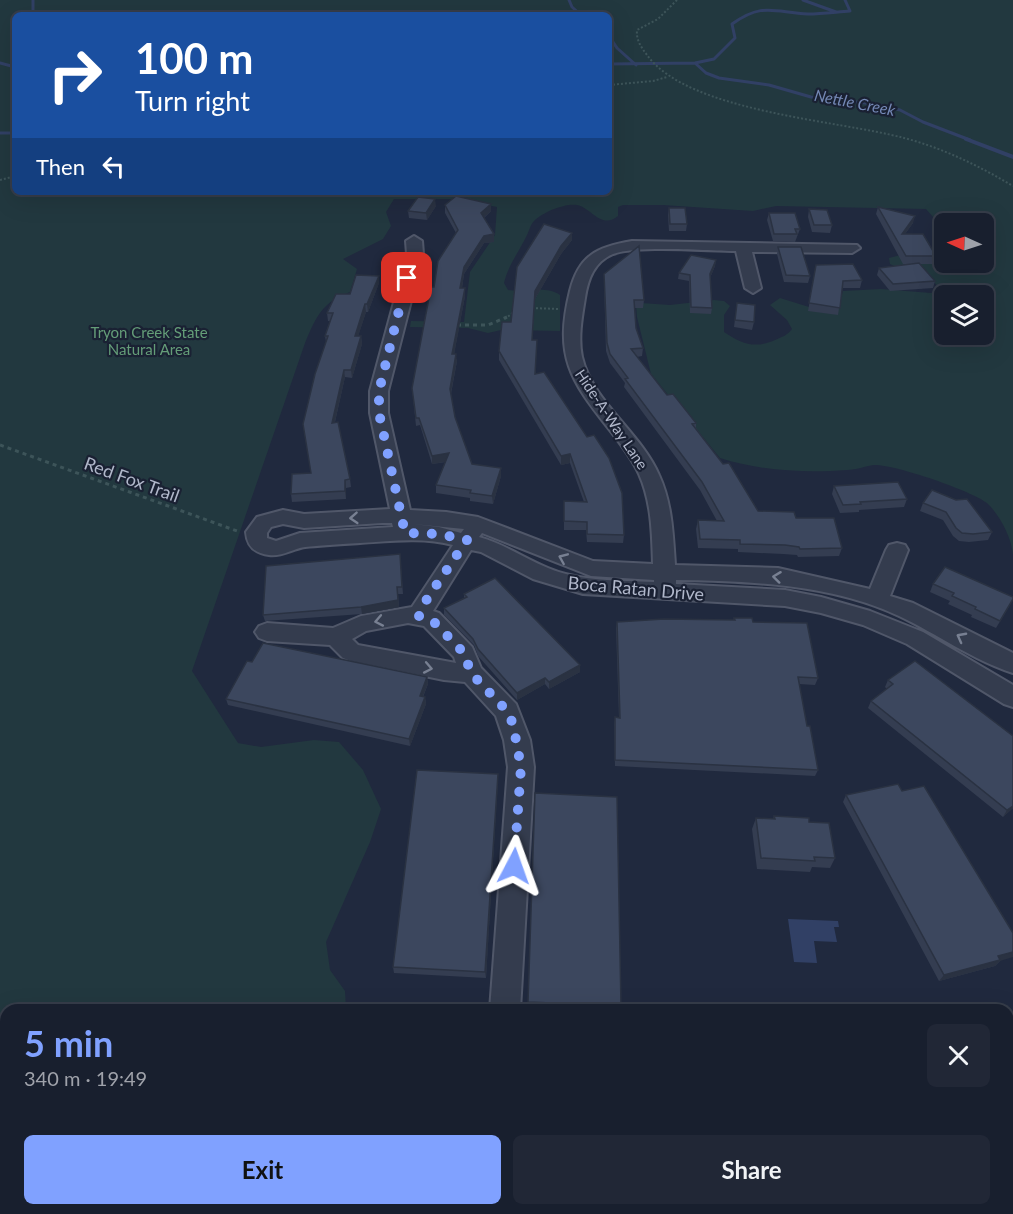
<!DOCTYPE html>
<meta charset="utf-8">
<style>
body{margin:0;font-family:Lato,sans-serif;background:#212736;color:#f1f3f6;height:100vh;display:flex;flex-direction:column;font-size:22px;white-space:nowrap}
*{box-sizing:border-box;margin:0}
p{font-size:20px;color:#9fa2aa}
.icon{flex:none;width:33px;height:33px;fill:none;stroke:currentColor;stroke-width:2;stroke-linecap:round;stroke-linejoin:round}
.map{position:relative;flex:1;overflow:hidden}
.sheet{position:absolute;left:0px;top:1004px;width:1014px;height:212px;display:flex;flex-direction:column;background:#181f2e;border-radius:18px 18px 0 0;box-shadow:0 6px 24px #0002,0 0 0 2px #363d4a}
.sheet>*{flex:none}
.top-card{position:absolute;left:12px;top:12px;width:600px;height:183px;border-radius:9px;box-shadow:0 6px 24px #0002,0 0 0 2px #363d4a;background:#1a4fa0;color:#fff;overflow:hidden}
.needle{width:39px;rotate:273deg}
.controls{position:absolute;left:934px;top:213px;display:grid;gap:12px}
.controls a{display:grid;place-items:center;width:60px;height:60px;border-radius:9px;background:#181f2e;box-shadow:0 6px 24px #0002,0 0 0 2px #363d4a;font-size:30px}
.pin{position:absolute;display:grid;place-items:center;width:51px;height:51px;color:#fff;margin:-26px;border-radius:12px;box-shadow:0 3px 9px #0006}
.me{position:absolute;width:66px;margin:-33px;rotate:4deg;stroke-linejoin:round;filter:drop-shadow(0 0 4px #0008)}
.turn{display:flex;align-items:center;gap:21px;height:126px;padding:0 24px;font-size:27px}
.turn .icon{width:78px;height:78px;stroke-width:2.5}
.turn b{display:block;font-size:42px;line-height:51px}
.then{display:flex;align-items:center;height:57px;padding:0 24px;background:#0003;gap:12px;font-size:22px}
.round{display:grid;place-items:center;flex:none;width:63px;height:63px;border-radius:9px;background:#212736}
.headline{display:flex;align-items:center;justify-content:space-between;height:102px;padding:0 24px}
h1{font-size:36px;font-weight:700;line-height:45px;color:#80a1ff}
.button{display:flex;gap:12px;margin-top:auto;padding:12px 24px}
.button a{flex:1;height:69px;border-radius:9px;background:#80a1ff;color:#111;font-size:24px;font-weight:700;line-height:69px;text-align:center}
.button a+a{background:#212736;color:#f1f3f6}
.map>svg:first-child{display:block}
</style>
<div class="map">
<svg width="1013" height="1214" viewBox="0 0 1013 1214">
<rect width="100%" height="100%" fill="#20293e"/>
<path fill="#22383f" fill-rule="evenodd" d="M0 0H1013V555C1012 539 1000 515 987 503 972 491 894 464 874 465 865 466 856 470 847 470 806 473 760 471 720 458L651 374 637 317 636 305 641 303 670 305 714 300 724 301 730 306 724 315V332C742 344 755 349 775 340 782 337 788 335 792 329L787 320 770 305 780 298 809 307 841 298 843 291 881 289 931 293 939 290C933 272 905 272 890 264L889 258 905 254 945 257V262H984V224H945V241L934 218 926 209 776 206 753 211 663 205H623L618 207V216C601 230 592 208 577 205 565 203 543 212 534 221 530 225 529 232 526 237 518 253 508 266 504 283L508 290C525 293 546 285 560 295V331L501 330 488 333 468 328 410 327 411 321 464 322 470 272 495 235 497 207 458 199H394L386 212 391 226 383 239 343 259 357 269 350 292C322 302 316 317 305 343L192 671 238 743 261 747 314 740 339 742 363 770 381 809 370 842 326 942 330 970 345 991 346 1009 6 1010V1209H320L319 1214H0ZM15 15H609V192H15ZM945 296H984V334H945Z"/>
<path fill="#314065" d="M788 919 838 921 839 927H834L837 942 814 941 817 963 794 962Z"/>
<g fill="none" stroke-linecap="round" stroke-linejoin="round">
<path stroke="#314065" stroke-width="3" d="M33 0V15
M569 0 572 7 581 15
M803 0 836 12
M609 36 617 48 636 65
M0 63 15 67
M695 63 706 73 719 78 769 85 811 97 874 104 900 110 923 122 970 140
M609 64 695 63 714 59 735 38 732 24C763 2 773 12 808 14 822 14 836 12 850 11L845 0
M0 133H15"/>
<path stroke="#314065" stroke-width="4" d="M966 139 1013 157"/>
<defs>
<path id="minor" d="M414 236 422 241 423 254 388 391V413L410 510 446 512 478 517 593 561 653 564C652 534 652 503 639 474 632 458 620 443 609 429 570 380 554 356 570 291 579 255 597 247 632 241L857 245 860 248 852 253 752 252 761 288 753 293 745 288 736 251C707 251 638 245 613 254 594 262 588 279 585 298 582 316 578 338 582 357 592 401 641 433 659 475 672 503 673 534 675 565L778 568 870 589 886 550 889 545 897 543 905 545 908 550 890 596 913 603 1013 653V673C973 660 937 634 899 616 831 584 749 581 676 580V584L785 590 821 597 870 611 923 632 1013 685V707L1004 704 907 644 863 625 821 613 785 606 583 594 533 579 481 552 471 550 433 611 439 613 472 647 481 668 516 704 530 740 534 767 520 1010H490L508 767 504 740 496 716 465 682 444 680 351 661 343 658 330 645 267 641 259 638 255 632 259 626 267 623 333 628 361 616 412 607 453 545C423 537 391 541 360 543 342 544 323 545 305 547 292 549 282 557 269 555 254 553 247 546 246 532L257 517 283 510 304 514 390 509 370 413V391L407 254 406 241ZM382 523H392L393 527 300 533 276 541 267 538V533L271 527 283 524 304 528ZM413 524 464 529 461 533 439 527ZM482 533 591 576 654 580V582C618 580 581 582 548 568 524 558 504 544 479 537ZM408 623 424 626 454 657 456 663 358 645 352 639 366 631Z
M476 1209H510V1214H476Z"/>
</defs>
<use href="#minor" stroke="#505769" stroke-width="4"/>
<path stroke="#3d5459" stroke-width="2" stroke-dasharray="2 2" stroke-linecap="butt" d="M677 0 658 19 637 30C636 40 641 47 647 55 688 112 837 120 904 138 943 148 979 166 1013 186
M609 85 653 81 667 77
M0 180 15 176
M532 308 558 309
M505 319 516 310"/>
<path stroke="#3d5459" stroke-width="3" stroke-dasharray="4 4" stroke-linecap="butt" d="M457 325H488L507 317
M0 445 237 531"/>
<use href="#minor" fill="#343c4e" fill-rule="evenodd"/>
</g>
<path fill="#343d51" d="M491 204V211L484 218 494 242 484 243 464 274 462 288 465 296 454 354 457 361 451 394 455 417 472 464 501 476 493 504 470 501V498L436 493V485L446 462 432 464 420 425 416 426 412 388 434 287 456 233 445 213V205Z
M436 206 427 220 409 218 408 211Z
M878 207 913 223 905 234 936 256 933 264H919L935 281 933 288 890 291 877 275 879 268 916 264H903L876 214Z
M669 208 687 224 686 231H669L668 215Z
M809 209 832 225 830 233 812 232 808 217Z
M769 213 800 229 795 242 773 241 767 220Z
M572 233V240L561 254 535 299 532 340 536 374 624 535 623 543 587 542 586 530H564V501L584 502 570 463 561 465 499 360V351L511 322Z
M778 247 810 276 808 283 784 282 777 254Z
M716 260 715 266 710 278 712 308 711 314 690 313 689 281 678 279 679 273Z
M816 265 862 280 860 288H842L838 315 808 311Z
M604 274 644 300 643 308H635L636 328 643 348 642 356 637 357 667 395 696 423V428L758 511 796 518 842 548 839 556 798 557 797 555 783 554 738 552V549L698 548 696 529 698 520 717 521 700 490 624 387 625 383 610 363 606 351 604 282Z
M379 283 368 312H366L358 336H361L362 344 352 378 345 377 335 422 350 479 351 487 346 488V499L292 502 291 494 311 473 326 342 325 336 330 321H328L327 313 350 294Z
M737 303 754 322 752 330 734 327Z
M834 486 907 499 904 507 859 510V512L840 513 832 494Z
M932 490 992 532 988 540 969 542 959 541 953 536 943 520 920 511 923 503Z
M400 554 403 594H398L399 607 362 614 265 621 263 615Z
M933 584 1010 605 996 628 971 617 972 615 948 604 950 601 930 592Z
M464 594 580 672 549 689 545 684 517 700 478 656 474 645 444 615V608L464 598Z
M734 618 753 622 818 678 815 685 799 684 807 726 818 770 815 776 615 766 614 724 615 717 619 718 616 628 617 622 733 620Z
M915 661 1013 808 1003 817 868 708 871 701 887 689 885 687 888 680Z
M252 662 427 677 428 684 423 697H425L426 704 410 746 228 705 226 699Z
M498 774 486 978 394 973 393 967Z
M535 793 621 1006 620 1010H559L528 1008Z
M846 795 1000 961 995 966 939 981 843 802Z
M774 816 809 822 835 858 830 868 812 867 810 872 757 869 752 829 756 818 773 819Z"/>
<path fill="#2a3242" d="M435 199 436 206 427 220 426 213Z
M491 204V211L481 220V213Z
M915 216 913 223 900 241 902 234Z
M572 233V240L561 254 535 299V291L561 246Z
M494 234V242L484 243 464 274 461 295 460 288 464 267 484 236Z
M716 260 715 266 709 280 710 274Z
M379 276V283L368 312 367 304Z
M465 288V296L453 361 452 354Z
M365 304 366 312 356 343 355 336Z
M361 336 362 344 352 378 351 370Z
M456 354 457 361 450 397V389Z
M344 370 345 377 333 430 332 423Z
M449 453 450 461 432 464V456Z
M570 454V463L561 465V456Z
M501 468V476L493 504 492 496Z
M345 480 346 488V499L345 491Z
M397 587 399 607 362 614 361 607Z
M580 665V672L549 689V682Z
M427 677 428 684 420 703V696Z
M545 678V684L517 700V693Z
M425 697 426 704 410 746 409 739Z
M498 774V781L486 978 485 972Z
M1013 806V808L1003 817 1007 810Z
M1013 952V957L1000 961 995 966 939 981 944 975 998 956Z"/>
<path fill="#3c475e" stroke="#2a3242" stroke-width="1.5" d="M456 196 491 204 481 213 494 234 484 236 464 267 460 288H465L452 354H456L450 389 455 417 472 464 501 468 492 496 470 493 471 490 436 485 449 453 432 456 419 418H416L412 388 431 287H434L438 261 458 230 445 205Z
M418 197 435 199 426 213 408 211Z
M878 207 915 216 902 234H923L936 256H906Z
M669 208H685L687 224H670Z
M809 209 827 210 832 225H814Z
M769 213H795L800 229H795L797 234H774Z
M544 224 572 233 561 246 535 291 532 340H537L535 374 544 372 587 437 594 435 609 458 622 493 624 535 587 534V522L564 521V501L587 502 570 454 561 456 499 351 502 322H511L517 267Z
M639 246 644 300H634L636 328 643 348 631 349 667 395 673 394 696 423 692 424 723 464 729 463 758 511 794 512 796 518H834L842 548 800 549 799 547 785 545 740 544V540L700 539 698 520 724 521 702 482 625 379 628 378 610 354 607 343 604 274Z
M778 247H801L810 276 786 275Z
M691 255 716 260 710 274 712 308 691 307 690 275 679 273Z
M919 263 935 281 893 284 879 268Z
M853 264 862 280 843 281 840 308 809 303 816 265Z
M356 275 379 276 367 304H365L355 336H361L351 370H344L332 423 338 422 350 479 345 480V491L291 494 292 474 311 473 303 424 315 374 328 336H325L333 313H327L336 294H350Z
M737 303 755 305 754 322 735 320Z
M898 482 907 499 860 502 861 504 843 505 834 486Z
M932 490 956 500 967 499 992 532 973 534 962 533 956 528 946 512 923 503Z
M400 554 402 587H397L398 600 361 607 263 615 266 566Z
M945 567 1013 597V599L1000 621 975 609 976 607 952 596 954 593 933 584Z
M495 578 580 665 549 682 545 678 517 693 478 649 473 639 444 608 467 597 464 594Z
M734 618H752L753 622 807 623 818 678 798 677 807 726H810L818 770 615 760V717L620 718 617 622 664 619 735 620Z
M263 643 427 677 420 696 425 697 409 739 226 699 247 661 252 662Z
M915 661 1013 736V806L1007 810 871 701 893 684 888 680Z
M417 770 498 774 485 972 393 967Z
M898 784 902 791 924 786 1013 933V952L998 956 1000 960 944 975 846 795Z
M535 793 617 797 621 1006 528 1002Z
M774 816 809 818V822L829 823 835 858 814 857 815 861 761 858 756 818 775 819Z
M384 1006 434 1010H384Z
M357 1209H467L466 1214H357Z"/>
<defs><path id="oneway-chevron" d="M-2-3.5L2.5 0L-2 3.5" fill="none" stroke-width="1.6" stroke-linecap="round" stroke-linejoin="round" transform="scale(1.5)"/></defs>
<g stroke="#788092">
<use href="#oneway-chevron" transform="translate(354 518) rotate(176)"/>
<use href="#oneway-chevron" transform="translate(563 558) rotate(-157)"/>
<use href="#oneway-chevron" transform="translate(777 577) rotate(-173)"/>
<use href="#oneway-chevron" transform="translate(379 621) rotate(169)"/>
<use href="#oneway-chevron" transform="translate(961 637) rotate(-152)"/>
<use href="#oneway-chevron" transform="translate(428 668) rotate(11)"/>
</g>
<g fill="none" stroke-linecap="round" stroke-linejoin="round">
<path stroke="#80a1ff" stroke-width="10" stroke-dasharray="0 18" d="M407 278 379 391V413L405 533 439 534 467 540 427 599 419 616 431 619 464 653 471 673 507 711 513 724 521 767 514 866"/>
</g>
<g text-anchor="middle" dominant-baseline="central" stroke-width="4.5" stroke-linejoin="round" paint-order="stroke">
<g font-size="15" fill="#649d78" stroke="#1a2133">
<text x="149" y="332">Tryon Creek State<tspan x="149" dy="17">Natural Area</tspan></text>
</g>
<g font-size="15" fill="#b0b7ca" stroke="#1a2133">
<text transform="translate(612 419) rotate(56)">Hide-A-Way Lane</text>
</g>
<g font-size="16" font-style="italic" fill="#7488b5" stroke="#1a2133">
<text transform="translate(855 102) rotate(11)">Nettle Creek</text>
</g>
<g font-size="18" fill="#b0b7ca" stroke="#1a2133">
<text transform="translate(132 479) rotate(20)">Red Fox Trail</text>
<text transform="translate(636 588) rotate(5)">Boca Ratan Drive</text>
</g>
</g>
</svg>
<div class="controls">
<a><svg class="needle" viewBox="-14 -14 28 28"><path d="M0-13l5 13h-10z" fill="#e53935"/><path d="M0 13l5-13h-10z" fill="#9fa2aa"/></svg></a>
<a><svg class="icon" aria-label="layers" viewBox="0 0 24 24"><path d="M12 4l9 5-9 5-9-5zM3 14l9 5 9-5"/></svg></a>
</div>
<div class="pin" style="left:407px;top:278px;background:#d93025"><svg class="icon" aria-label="arrive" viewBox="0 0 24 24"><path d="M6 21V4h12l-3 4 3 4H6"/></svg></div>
<svg class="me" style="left:514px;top:866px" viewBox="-20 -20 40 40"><path d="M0-17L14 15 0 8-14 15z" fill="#80a1ff" stroke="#fff" stroke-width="4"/></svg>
<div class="top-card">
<div class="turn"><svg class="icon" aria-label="right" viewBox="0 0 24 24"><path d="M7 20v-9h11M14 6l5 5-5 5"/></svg><div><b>100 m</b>Turn right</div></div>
<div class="then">Then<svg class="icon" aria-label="left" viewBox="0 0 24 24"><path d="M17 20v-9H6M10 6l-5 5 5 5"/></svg></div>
</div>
<section class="sheet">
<div class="headline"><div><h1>5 min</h1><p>340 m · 19:49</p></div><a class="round"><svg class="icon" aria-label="close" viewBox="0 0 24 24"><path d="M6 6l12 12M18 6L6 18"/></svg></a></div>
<div class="button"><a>Exit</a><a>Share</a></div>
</section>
</div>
